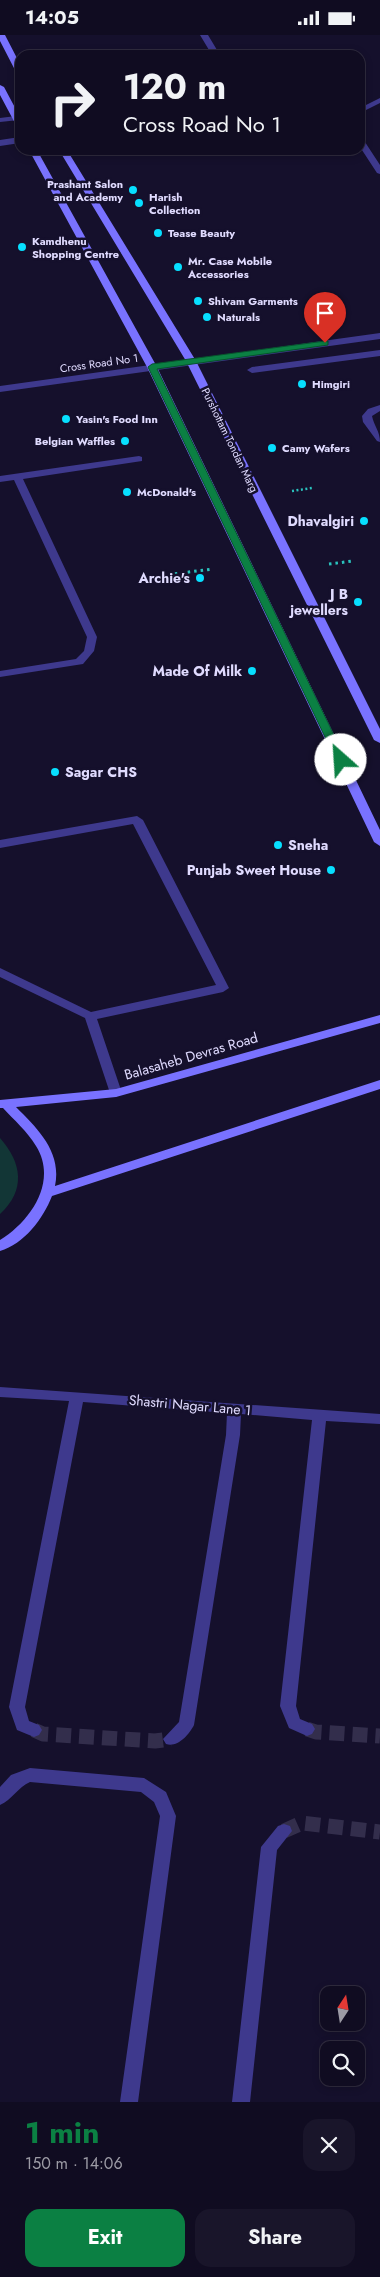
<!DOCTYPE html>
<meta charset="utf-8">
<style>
body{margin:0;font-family:Jost,sans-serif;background:#19152a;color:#f1f3f6;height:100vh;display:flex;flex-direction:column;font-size:19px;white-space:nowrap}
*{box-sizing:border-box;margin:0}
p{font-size:16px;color:#9c9ba5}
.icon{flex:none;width:28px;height:28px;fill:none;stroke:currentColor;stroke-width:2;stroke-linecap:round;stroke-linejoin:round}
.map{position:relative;height:2067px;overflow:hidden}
.drawer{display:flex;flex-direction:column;background:#100c21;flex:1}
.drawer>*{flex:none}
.hud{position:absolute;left:15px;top:15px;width:350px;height:105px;border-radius:15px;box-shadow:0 2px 8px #0003,0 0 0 1px #302c3f;background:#100c21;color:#f1f3f6;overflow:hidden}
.needle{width:32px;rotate:12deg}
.controls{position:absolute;left:320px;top:1951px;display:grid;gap:10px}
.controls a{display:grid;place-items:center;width:45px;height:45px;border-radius:10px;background:#100c21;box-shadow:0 2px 8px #0003,0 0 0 1px #302c3f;font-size:25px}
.pin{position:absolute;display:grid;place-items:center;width:42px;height:42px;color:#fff;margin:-51px -21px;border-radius:50% 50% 50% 0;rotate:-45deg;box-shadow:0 0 5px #0007}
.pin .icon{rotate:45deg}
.me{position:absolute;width:55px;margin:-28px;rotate:334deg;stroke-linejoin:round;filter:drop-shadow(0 0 4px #0008)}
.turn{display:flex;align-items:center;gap:18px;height:105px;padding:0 25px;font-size:22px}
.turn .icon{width:65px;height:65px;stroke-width:2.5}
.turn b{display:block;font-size:35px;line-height:42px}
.round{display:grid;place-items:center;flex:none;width:52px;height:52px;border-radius:15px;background:#19152a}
.overview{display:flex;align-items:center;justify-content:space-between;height:85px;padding:0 25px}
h1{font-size:30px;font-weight:700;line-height:38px;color:#0b8043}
.primary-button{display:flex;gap:10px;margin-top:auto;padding:10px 25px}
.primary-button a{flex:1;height:58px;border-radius:15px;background:#0b8043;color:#fff;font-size:20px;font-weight:700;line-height:58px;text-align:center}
.primary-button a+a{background:#19152a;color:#f1f3f6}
.status{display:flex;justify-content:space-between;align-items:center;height:35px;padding:0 25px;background:#100c21;direction:ltr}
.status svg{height:14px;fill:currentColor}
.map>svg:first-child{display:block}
</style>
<div class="status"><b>14:05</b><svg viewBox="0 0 49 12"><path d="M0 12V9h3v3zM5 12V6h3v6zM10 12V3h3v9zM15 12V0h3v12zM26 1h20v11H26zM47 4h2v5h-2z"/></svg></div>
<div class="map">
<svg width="380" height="2067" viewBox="0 0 380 2067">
<rect width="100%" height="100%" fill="#15102c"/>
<path fill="#123636" d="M0 1103C22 1128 26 1155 0 1179Z"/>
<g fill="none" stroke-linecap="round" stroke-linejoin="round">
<path stroke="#332e4c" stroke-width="15" stroke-dasharray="15 8" stroke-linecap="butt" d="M307 1694 316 1697 380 1701
M34 1695 43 1699 155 1706 171 1704
M284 1796 302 1788 380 1797"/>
<path stroke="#2ac3be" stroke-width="2.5" stroke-dasharray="2 2.5" stroke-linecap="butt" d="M292 456 312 453"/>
<path stroke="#2ac3be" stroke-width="3" stroke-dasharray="2.5 4" stroke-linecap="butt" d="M329 529 353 526
M149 542 213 534"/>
<path fill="#3e398d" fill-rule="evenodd" d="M200 0H208L220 20H212Z
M380 63V68L360 78V73Z
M16 81 20 83 19 85 0 87V83Z
M20 102V108L0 111V105Z
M360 103 363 104 380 130V139L377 138 360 112Z
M137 781 143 785 229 953 223 957 97 984 122 1058 116 1062 110 1058 85 983 0 942V933L91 977 216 950 133 789 0 813V805Z"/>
<path fill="#3e398d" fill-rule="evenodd" d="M380 298V304L0 357V351Z
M380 315V321L252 338 247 335 252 332Z
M380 370V376L372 381C374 391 380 396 380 407L377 406 363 387 362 381 368 374Z
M139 421 142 422V426L23 444 97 602 94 616 83 629 0 642V636L76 624 84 616 87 602 14 445 0 447V441Z
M0 1352 380 1379V1389L326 1386 296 1671 300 1684 312 1689 315 1694 312 1699 307 1701 289 1693 280 1671 312 1385 241 1379 240 1400 194 1690C189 1700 177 1713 166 1709L163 1704 179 1687 226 1400 227 1378 83 1367 25 1672 29 1686 39 1690 42 1695 39 1700 34 1702 17 1695 9 1672 69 1366 0 1362Z
M30 1733 144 1743 166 1757 176 1781 138 2067H120L160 1781 154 1767 141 1757 30 1747C18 1752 12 1765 0 1770V1752L11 1740Z
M284 1789 290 1791 292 1796 277 1815 250 2067H232L261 1812 278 1791Z"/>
<path fill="#7972ff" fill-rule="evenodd" d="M0 0H5L20 29V39L16 37 0 6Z
M0 50 4 52 20 82V92L16 90 0 60Z
M29 115H37L157 332 380 795V811L374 807 147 332Z
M59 115H67L196 326 380 694V708L374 705 186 326Z
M380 980V988L116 1062 16 1072C38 1094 62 1117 55 1151L380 1045V1054L52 1161C43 1184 24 1209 0 1216V1205C31 1186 58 1146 36 1111 27 1096 14 1085 3 1073H0V1065L116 1054Z"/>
</g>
<path fill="#0b8043" stroke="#07532c" d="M325 306H328V310L157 334 346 725 341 728 336 725 148 332 152 329Z"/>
<g fill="#07dfff" stroke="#15102c" stroke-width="2">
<circle cx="133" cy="155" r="5"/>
<circle cx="139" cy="168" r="5"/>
<circle cx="158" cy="198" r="5"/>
<circle cx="22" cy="212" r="5"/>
<circle cx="178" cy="232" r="5"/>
<circle cx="198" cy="266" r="5"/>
<circle cx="207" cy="282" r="5"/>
<circle cx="302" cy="349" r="5"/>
<circle cx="66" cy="384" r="5"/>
<circle cx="125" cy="406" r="5"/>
<circle cx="272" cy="413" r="5"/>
<circle cx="127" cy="457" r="5"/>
<circle cx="364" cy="486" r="5"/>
<circle cx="200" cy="543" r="5"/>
<circle cx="358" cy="567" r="5"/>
<circle cx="252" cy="636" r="5"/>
<circle cx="55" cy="737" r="5"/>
<circle cx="278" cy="810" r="5"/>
<circle cx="331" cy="835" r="5"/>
</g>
<g text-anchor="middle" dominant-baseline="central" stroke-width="5" stroke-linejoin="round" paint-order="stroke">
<g font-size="11" font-weight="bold" fill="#e0dbff" stroke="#15102c" text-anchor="start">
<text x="123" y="149" text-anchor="end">Prashant Salon<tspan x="123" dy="13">and Academy</tspan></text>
<text x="149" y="162">Harish<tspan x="149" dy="13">Collection</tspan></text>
<text x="168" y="198">Tease Beauty</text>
<text x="32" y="206">Kamdhenu<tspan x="32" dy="13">Shopping Centre</tspan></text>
<text x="188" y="226">Mr. Case Mobile<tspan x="188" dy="13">Accessories</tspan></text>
<text x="208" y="266">Shivam Garments</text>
<text x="217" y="282">Naturals</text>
<text x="312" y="349">Himgiri</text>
<text x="76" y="384">Yasin's Food Inn</text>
<text x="115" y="406" text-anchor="end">Belgian Waffles</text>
<text x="282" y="413">Camy Wafers</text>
<text x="137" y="457">McDonald's</text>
</g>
<g font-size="11" fill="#e0dbff" stroke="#15102c">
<text transform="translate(99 328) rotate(-8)">Cross Road No 1</text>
<text transform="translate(230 405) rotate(64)">Purshottam Tondan Marg</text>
</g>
<g font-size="14" font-weight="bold" fill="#e0dbff" stroke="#15102c" text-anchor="end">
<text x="354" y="486">Dhavalgiri</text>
<text x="190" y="543">Archie's</text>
<text x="348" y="559">J B<tspan x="348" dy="16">jewellers</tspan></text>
<text x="242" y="636">Made Of Milk</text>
<text x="65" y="737" text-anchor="start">Sagar CHS</text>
<text x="288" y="810" text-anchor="start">Sneha</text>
<text x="321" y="835">Punjab Sweet House</text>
</g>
<g font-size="14" fill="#e0dbff" stroke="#15102c">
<text transform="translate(191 1021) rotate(-16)">Balasaheb Devras Road</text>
<text transform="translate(190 1370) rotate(5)">Shastri Nagar Lane 1</text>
</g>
</g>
</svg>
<div class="controls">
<a><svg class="needle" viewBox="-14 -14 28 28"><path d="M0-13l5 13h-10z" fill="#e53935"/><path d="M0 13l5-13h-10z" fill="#9c9ba5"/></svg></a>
<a><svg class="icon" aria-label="search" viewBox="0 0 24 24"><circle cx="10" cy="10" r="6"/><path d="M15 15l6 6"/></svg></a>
</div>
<div class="pin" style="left:325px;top:308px;background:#d93025"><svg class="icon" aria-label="arrive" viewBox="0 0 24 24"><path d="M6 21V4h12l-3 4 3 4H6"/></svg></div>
<svg class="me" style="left:341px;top:725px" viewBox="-20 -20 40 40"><circle r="19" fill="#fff"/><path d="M0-13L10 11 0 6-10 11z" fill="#0b8043"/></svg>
<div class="hud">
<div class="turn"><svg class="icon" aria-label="right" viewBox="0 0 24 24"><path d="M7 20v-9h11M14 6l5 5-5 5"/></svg><div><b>120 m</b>Cross Road No 1</div></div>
</div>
</div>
<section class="drawer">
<div class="overview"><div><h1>1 min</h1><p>150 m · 14:06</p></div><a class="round"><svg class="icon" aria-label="close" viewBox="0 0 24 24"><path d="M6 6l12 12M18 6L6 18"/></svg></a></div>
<div class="primary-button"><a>Exit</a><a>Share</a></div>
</section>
